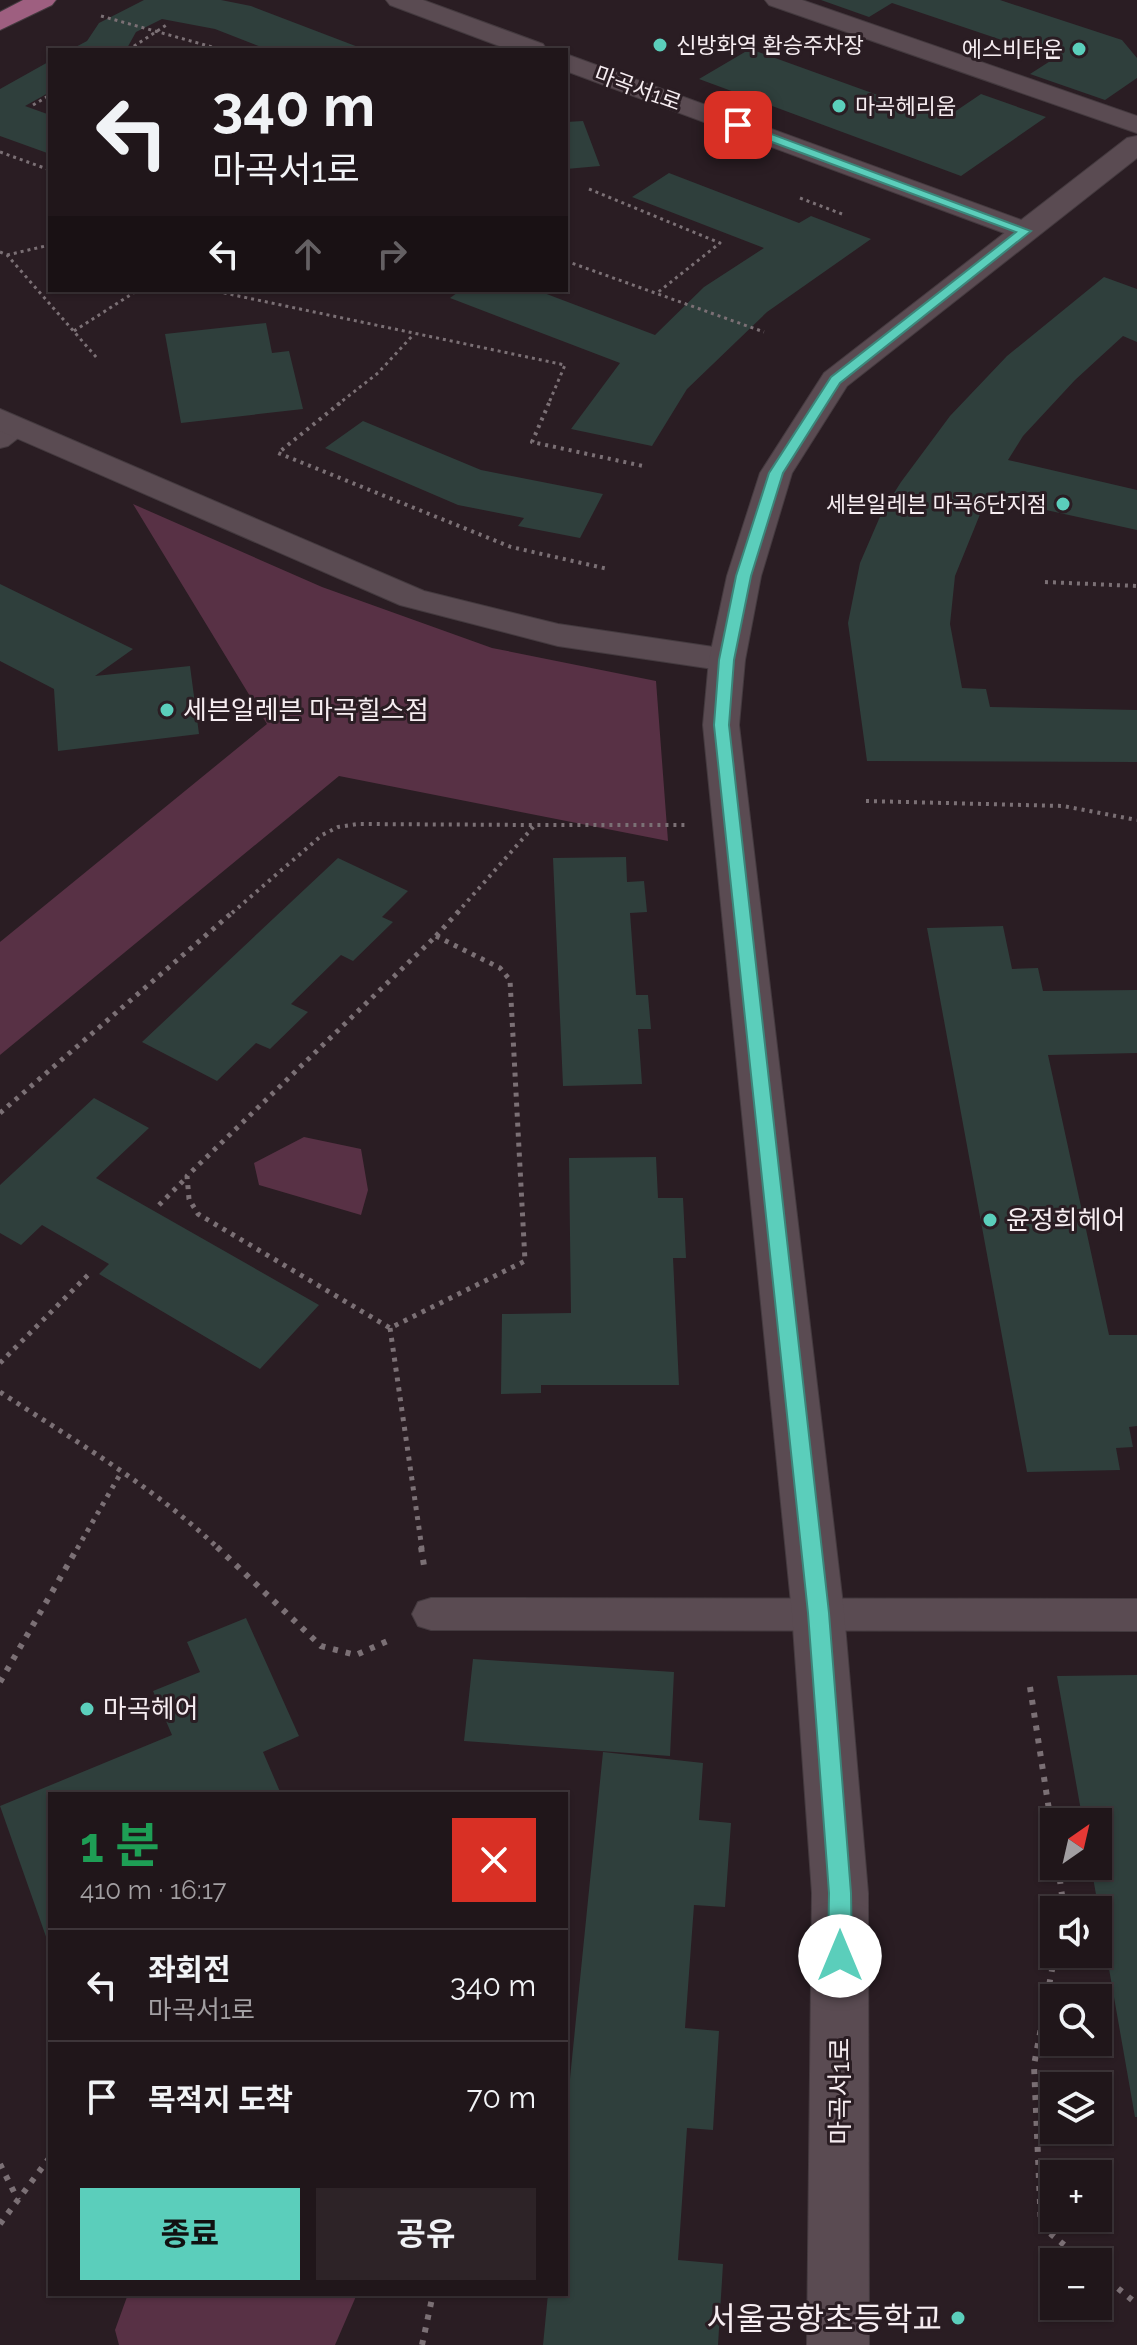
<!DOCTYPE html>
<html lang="ko">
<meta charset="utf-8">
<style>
body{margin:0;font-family:Raleway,"Noto Sans KR",sans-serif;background:#2d2327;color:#f1f3f6;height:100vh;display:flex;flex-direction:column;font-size:30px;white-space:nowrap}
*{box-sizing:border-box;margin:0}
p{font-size:26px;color:#a29fa2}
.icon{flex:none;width:44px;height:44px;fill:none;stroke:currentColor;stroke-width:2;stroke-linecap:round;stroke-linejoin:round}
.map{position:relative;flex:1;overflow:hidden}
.details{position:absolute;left:48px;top:1792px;width:520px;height:504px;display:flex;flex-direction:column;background:#20161a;border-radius:0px;box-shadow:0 2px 6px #0004,0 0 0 2px #3d3539}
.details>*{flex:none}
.banner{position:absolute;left:48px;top:48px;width:520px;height:244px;border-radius:0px;box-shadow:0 2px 6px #0004,0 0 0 2px #3d3539;background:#20161a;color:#f1f3f6;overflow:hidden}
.needle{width:52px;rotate:34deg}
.controls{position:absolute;left:1040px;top:1808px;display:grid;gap:16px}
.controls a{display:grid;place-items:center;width:72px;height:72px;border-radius:0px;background:#20161a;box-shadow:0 2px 6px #0004,0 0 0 2px #3d3539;font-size:40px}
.pin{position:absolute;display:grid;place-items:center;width:68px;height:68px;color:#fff;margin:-34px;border-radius:16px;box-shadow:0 4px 12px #0006}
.me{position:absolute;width:88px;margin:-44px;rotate:0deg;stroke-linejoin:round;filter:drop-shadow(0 0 6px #0008)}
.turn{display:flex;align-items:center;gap:28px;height:168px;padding:0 32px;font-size:36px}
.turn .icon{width:104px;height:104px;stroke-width:2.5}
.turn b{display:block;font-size:56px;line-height:68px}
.lanes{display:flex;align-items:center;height:76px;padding:0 32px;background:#0003;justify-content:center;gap:40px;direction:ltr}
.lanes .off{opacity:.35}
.round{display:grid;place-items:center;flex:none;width:84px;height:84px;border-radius:0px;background:#2d2327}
.headline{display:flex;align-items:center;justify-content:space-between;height:136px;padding:0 32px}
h1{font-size:48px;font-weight:700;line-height:60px;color:#1e9e55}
.cta{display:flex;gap:16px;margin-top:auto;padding:16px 32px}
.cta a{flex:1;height:92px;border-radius:0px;background:#5bcebb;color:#111;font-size:32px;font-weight:700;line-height:92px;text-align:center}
.cta a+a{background:#2d2327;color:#f1f3f6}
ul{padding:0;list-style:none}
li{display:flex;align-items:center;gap:24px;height:112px;padding:0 32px;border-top:2px solid #3d3539}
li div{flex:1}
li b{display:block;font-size:30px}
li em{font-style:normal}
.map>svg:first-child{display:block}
</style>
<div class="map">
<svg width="1137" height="2345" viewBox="0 0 1137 2345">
<rect width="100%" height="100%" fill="#2a1d23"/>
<path fill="#583145" d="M133 504 322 587 492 648 656 681 668 841 339 776 0 1055V942L267 724Z
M304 1137 361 1149 368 1190 361 1215 259 1185 254 1163Z
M128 2294H357L335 2345H119L115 2330Z"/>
<path fill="#2f3f3c" d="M144 0H221L251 6 366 50H269L215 29 162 19 136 32 126 50H70L87 41 99 23Z
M821 0H1000L1122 40 1137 58V78L1105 100 1030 74 1055 58 892 3 869 17Z
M750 49 944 119 981 94 1046 117 961 176 699 79Z
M50 61V92L25 106 50 115V154L0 136V89Z
M583 121 600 166 566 169V122Z
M669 173 799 223 811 216 871 239 767 312 687 389 652 446 571 429 620 363 450 298 461 290H536L655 335 704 287 764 248 632 197Z
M1104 277 1137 289V342L1123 336 1075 380 1023 436 1008 460 1137 490V530L987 497 955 576 950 624 962 688 986 689 990 707 1137 710V762L867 761 848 623 860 563 882 512 901 482 950 416 1007 356Z
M266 323 272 353 289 351 303 409 181 423 165 334Z
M363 421 481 470 603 494 580 538 518 526 524 518 458 505 325 448Z
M0 584 133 649 95 676 190 666 199 734 58 751 54 689 0 661Z
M626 857 627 882 644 881 647 912 630 913 636 995H648L651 1029H638L642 1084 563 1086 553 858Z
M338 858 408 891 382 917 393 922 353 961 341 955 291 1004 308 1012 270 1049 256 1043 217 1081 142 1042Z
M1003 926 1012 969 1038 968 1043 991 1137 990V1053L1048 1055 1109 1335H1137V1426L1129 1427 1133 1447 1116 1448 1120 1470 1027 1472 927 928Z
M94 1098 149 1128 96 1178 319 1305 260 1369 99 1274 109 1264 42 1225 21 1245 0 1233V1185Z
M656 1157 658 1198H683L686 1258H673L679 1385H541V1393L501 1394 502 1314 571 1313 569 1158Z
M246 1618 299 1736 263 1752 281 1794H50V1948L0 1806 172 1735 153 1691 200 1672 187 1642Z
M473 1659 674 1672 670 1756 464 1741Z
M1137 1675V2117H1135L1091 1866H1098V1822H1083L1057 1676Z
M603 1752 703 1763 699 1820 731 1823 725 1907 694 1905 685 2028 719 2031 713 2130 687 2128 678 2260 723 2264 718 2345H543L548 2294H566V2118Z"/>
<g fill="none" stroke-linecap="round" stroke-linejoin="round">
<defs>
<path id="service" d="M19 421 27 423 31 428 8 446 0 448V430Z
M431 1598 1137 1599V1631L431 1630 418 1626 412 1614 418 1602Z"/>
<path id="minor" d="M386 0H423L543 44 547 50H510L390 5Z
M765 0H802L1137 116V133L769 5Z
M566 54 1035 225 1040 231 1035 237 1025 240 1015 237 566 71Z
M0 409 424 591 558 624 727 649 740 652 745 660 740 668 727 671 558 646 400 605 0 431Z"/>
<path id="tertiary" d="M1137 136V158L847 386 792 473 761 576 745 660 739 725 844 1613 868 1893 869 2345H807L812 1893 792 1613 703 725 709 660 727 576 760 473 824 373 1127 138Z"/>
<path id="primary" d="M23 0H56L52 5 0 30V12Z"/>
</defs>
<use href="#service" stroke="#443a3f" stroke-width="2"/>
<use href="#minor" stroke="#443a3f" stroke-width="2"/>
<use href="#tertiary" stroke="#443a3f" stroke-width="2"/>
<use href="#primary" stroke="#443a3f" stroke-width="2"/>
<path stroke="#7b7075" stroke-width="3" stroke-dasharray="3 4" stroke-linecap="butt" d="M101 16 223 50
M128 50 168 24
M33 105 50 95
M0 152 50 170
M589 189 720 243 657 293
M800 198 842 214
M0 252 7 255 97 358
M7 255 50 245
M566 261 764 332
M210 290 565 365 548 405
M74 331 138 290
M337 405 378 373 414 334"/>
<path stroke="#7b7075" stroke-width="4" stroke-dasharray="3 5" stroke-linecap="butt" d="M340 403 278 453 511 547 608 569
M549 403 532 442 643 466
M1045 582 1137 586
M866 801 1063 806 1137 820
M232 913 322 835 338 827 358 824 534 825
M457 913 535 825H686"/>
<path stroke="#7b7075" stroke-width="5" stroke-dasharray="4 6" stroke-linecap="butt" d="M436 936 500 968 510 980 525 1261 390 1328 198 1214 189 1199 187 1176Z
M436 936 459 911
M0 1113 234 911
M159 1205 187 1177
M390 1328 422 1549
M0 1363 88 1275
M0 1392C75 1441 154 1487 219 1549
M77 1549 122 1471"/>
<path stroke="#7b7075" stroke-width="6" stroke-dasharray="5 8" stroke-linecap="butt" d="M217 1547 321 1646 356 1655 392 1639
M421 1547 425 1572
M0 1682 78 1547
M1030 1687 1054 1842
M1058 1866 1064 1910
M1055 1954 1034 2065 1041 2226 1085 2262
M0 2164 18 2200
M0 2224 50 2157
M1098 2272 1137 2304
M422 2345 433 2294"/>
<use href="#service" fill="#5a4b52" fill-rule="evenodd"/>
<use href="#minor" fill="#5a4b52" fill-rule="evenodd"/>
<use href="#tertiary" fill="#5a4b52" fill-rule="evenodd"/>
<use href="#primary" fill="#9e5f80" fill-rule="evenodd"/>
</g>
<path fill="#5bcebb" stroke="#3b867a" stroke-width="2" d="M734 123H742L1031 231 840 383 783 473 751 576 734 660 729 725 829 1613 851 1893 852 1956 848 1964 840 1968 832 1964 828 1956 829 1893 808 1613 714 725 719 660 736 576 769 473 831 377 1016 232 734 128Z"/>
<g fill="#5bcebb" stroke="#2a1d23" stroke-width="3">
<circle cx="660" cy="45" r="8"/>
<circle cx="1079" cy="49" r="8"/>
<circle cx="839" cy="106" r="8"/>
<circle cx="1063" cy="504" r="8"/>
<circle cx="167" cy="710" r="8"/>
<circle cx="990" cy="1220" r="8"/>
<circle cx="87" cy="1709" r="8"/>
<circle cx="958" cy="2318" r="8"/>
</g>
<g text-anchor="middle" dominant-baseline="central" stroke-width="6" stroke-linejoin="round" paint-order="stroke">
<g font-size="22" fill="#f6edf1" stroke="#2a1d23" text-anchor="start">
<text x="676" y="45">신방화역 환승주차장</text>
<text x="1063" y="49" text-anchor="end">에스비타운</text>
<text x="855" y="106">마곡헤리움</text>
<text x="1047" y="504" text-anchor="end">세븐일레븐 마곡6단지점</text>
</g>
<g font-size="22" fill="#f6edf1" stroke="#2a1d23">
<text transform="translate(638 88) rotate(20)">마곡서1로</text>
</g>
<g font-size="26" fill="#f6edf1" stroke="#2a1d23" text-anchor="start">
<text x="183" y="710">세븐일레븐 마곡힐스점</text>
<text x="1006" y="1220">윤정희헤어</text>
<text x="103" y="1709">마곡헤어</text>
</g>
<g font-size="26" fill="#f6edf1" stroke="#2a1d23">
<text transform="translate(840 2091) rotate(-90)">마곡서1로</text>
</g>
<g font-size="32" fill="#f6edf1" stroke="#2a1d23" text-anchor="end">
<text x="942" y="2318">서울공항초등학교</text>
</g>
</g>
</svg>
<div class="controls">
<a><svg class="needle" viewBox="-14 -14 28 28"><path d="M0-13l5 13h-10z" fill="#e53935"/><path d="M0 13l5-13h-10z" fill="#a29fa2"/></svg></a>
<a><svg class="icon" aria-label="sound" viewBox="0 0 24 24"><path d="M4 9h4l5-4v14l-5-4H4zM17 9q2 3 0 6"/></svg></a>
<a><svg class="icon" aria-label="search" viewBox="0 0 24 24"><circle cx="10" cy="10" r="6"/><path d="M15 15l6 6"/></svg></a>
<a><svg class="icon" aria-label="layers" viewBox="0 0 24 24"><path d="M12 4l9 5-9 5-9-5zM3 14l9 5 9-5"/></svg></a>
<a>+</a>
<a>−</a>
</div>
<div class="pin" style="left:738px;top:125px;background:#d93025"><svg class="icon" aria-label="arrive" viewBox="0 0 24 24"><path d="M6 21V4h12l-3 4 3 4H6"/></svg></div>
<svg class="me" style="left:840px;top:1956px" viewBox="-20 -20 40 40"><circle r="19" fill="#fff"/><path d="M0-13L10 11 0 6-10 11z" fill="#5bcebb"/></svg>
<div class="banner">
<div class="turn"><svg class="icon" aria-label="left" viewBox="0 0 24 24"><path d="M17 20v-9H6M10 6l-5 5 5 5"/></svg><div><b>340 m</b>마곡서1로</div></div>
<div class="lanes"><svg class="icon" aria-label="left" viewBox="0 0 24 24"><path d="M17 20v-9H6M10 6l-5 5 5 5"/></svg><svg class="icon off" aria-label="ahead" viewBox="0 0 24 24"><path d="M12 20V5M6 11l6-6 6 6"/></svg><svg class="icon off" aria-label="right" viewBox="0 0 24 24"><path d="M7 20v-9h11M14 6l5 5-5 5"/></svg></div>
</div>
<section class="details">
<div class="headline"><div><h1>1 분</h1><p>410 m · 16:17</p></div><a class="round" style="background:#d93025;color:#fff"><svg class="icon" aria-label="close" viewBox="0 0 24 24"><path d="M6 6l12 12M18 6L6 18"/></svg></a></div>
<ul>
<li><svg class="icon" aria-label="left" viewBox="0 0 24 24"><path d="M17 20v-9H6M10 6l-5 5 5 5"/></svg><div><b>좌회전</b><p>마곡서1로</p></div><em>340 m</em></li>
<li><svg class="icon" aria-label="arrive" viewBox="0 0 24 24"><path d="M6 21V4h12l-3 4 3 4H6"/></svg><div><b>목적지 도착</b></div><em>70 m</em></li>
</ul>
<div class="cta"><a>종료</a><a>공유</a></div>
</section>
</div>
